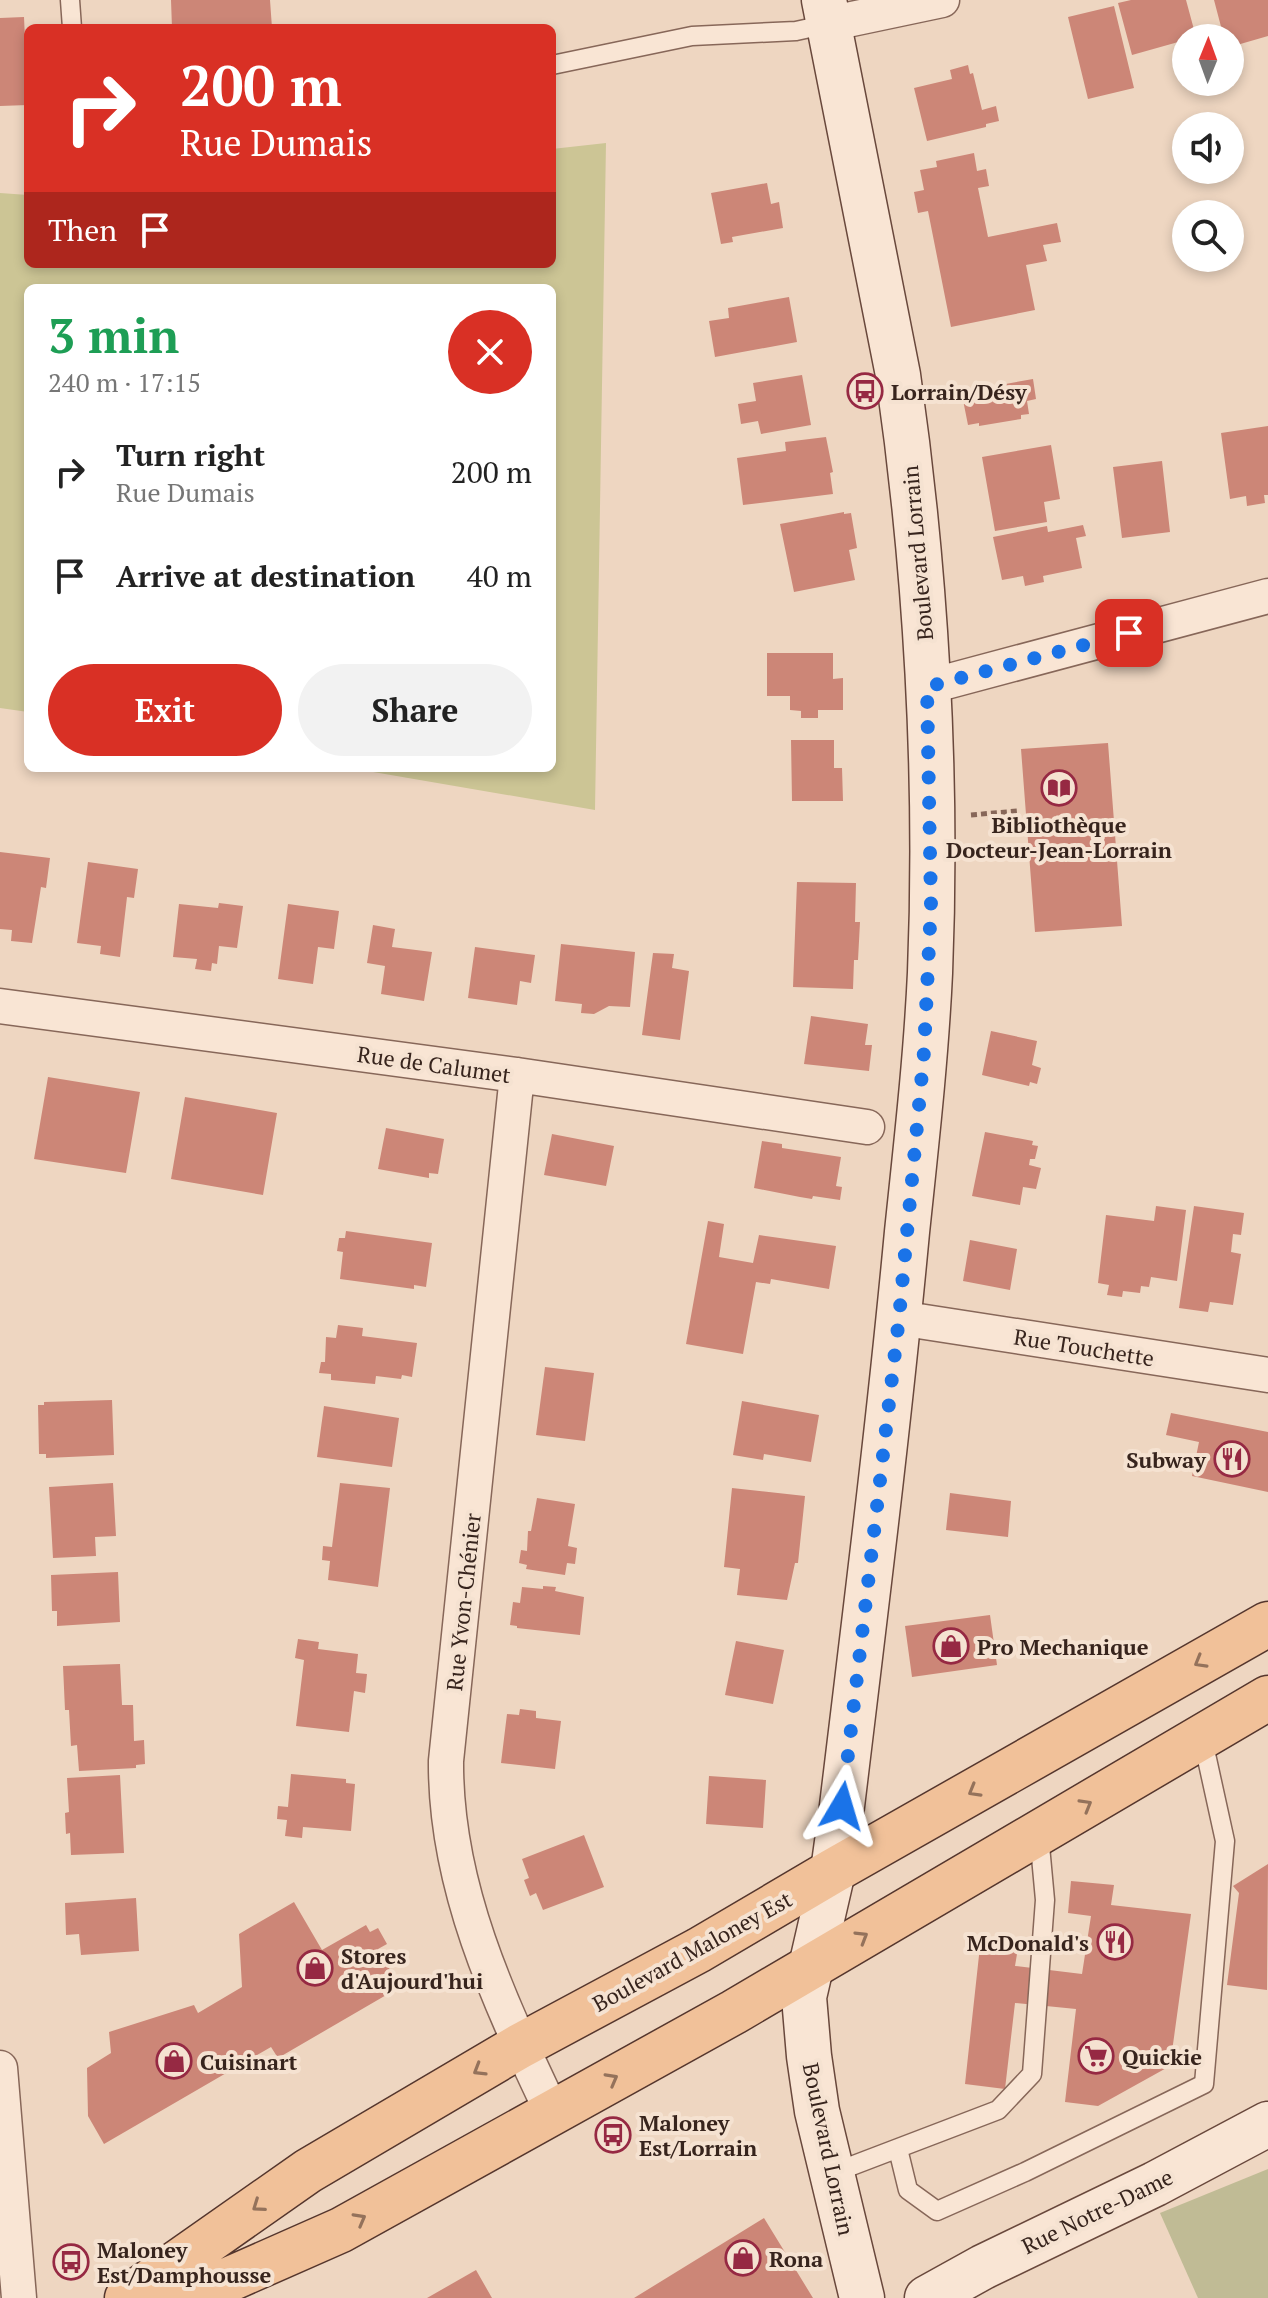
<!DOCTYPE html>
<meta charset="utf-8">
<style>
body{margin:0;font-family:"PT Serif",serif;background:#f2f2f2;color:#222;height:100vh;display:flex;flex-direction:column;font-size:30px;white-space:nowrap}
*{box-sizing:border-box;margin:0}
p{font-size:26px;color:#767676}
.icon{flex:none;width:44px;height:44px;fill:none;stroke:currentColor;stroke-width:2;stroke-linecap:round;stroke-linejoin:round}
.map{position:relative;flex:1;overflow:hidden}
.panel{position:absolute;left:24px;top:284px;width:532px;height:488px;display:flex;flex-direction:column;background:#fff;border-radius:12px;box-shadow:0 4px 12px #0003}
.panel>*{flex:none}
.guide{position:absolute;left:24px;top:24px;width:532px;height:244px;border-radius:12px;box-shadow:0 4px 12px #0003;background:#d93025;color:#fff;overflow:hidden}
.needle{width:52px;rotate:1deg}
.controls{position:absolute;left:1172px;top:24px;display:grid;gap:16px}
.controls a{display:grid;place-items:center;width:72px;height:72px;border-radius:50%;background:#fff;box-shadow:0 4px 12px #0003;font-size:40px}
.pin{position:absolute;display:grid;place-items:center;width:68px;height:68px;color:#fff;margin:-34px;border-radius:16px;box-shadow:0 4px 12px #0006}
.me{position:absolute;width:88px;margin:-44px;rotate:7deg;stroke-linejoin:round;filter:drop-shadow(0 0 6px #0008)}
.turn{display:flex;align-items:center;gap:28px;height:168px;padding:0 24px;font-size:36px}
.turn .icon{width:104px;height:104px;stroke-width:2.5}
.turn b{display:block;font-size:56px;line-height:68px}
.then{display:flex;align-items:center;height:76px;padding:0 24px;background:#0003;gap:16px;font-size:30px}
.round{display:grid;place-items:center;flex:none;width:84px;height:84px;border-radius:42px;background:#f2f2f2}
.overview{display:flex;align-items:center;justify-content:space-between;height:136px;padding:0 24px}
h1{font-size:48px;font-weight:700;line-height:60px;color:#1e9e55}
.primary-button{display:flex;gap:16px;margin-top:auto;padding:16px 24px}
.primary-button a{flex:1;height:92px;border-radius:48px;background:#d93025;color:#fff;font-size:32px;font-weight:700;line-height:92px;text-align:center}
.primary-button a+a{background:#f2f2f2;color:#222}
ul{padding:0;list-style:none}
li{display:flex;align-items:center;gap:24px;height:104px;padding:0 24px}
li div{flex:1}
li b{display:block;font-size:30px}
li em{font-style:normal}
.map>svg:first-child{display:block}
</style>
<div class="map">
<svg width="1268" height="2298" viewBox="0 0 1268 2298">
<rect width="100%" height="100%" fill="#eed6c1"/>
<path fill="#ccc595" d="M606 143 595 810 350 768H552V288H28V712L0 708V193L28 195V264H552V149Z"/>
<path fill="#c0bb95" d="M1268 2169V2298H1198L1160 2213Z"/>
<path fill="#cc8677" d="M171 0H270L272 28H172Z
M1131 0H1186L1196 37 1132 55 1118 3Z
M1214 0H1268V36L1230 47V38H1224Z
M1114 6 1134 88 1088 99 1068 17Z
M24 17 28 105 0 106V18Z
M968 65 970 74 973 73 982 110 996 106 999 121 986 124V127L927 141 914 88 952 79 950 70Z
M974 153 977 171 986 169 989 186 978 188 988 237 1057 223 1061 242 1043 245 1047 261 1026 265 1035 310 951 327 928 211 918 213 914 192 924 190 920 170 937 167 936 161Z
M767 183 771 204 779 202 783 228 732 237 733 242 721 244 711 193Z
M789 297 797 342 715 357 709 321 729 318 728 308Z
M802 375 811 425 761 434 758 421 741 424 738 404 756 401 753 383Z
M1033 379 1036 399 1027 401 1029 414 1021 415V419L979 426V423L968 425 962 395 972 393V390Z
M1268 426V495H1264L1265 503 1247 506 1246 496 1230 499 1221 433Z
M826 437 833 472 830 473 833 494 743 505 737 458 786 451 785 442Z
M1051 445 1060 499 1044 502 1047 522 995 531 982 457Z
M1162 461 1170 532 1122 538 1113 467Z
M844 512V514L851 513 857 548 849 550 855 580 794 592 780 524Z
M1083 525 1086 536 1076 538 1082 568 1043 576 1044 582 1025 586 1023 576 1002 580 993 537 1047 526 1048 532Z
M767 653H833V679L843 678V710H818V718H801V711L790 710V696H767Z
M791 740H834V768H842L843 801H792Z
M1108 743 1122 926 1035 932 1021 749Z
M0 852 50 858 46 888 41 887 32 943 11 941 12 930 0 929Z
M88 862 138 869 134 898 127 897 120 957 100 954 101 946 77 943Z
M797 882 856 883 855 922H860L858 960H854L853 989 793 987Z
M219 903 243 906 237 948 219 946 217 964 212 963 211 971 195 969 197 959 173 957 179 904 218 908Z
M288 904 339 911 334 949 318 947 313 984 278 979Z
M373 925 395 929 392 947 432 952 424 1001 381 994 385 966 367 963Z
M561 944 635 952 630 1007 609 1006 594 1014 581 1013 582 1004 555 1001Z
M475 947 535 955 531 983 520 981 517 1005 468 998Z
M653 953 674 954 672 968 689 971 680 1040 642 1035Z
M811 1016 868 1024 865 1045H872L869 1071 804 1064Z
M991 1031 1037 1041 1032 1065 1041 1068 1037 1084 1030 1082 1029 1086 982 1075Z
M48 1077 140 1092 126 1173 34 1159Z
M185 1097 277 1113 263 1195 171 1179Z
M386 1128 444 1139 438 1174 429 1173V1178L378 1169Z
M985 1132 1033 1141 1032 1145 1038 1146 1035 1159H1030L1029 1165 1041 1168 1036 1189 1023 1187 1020 1205 972 1196Z
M552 1134 614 1146 606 1186 544 1175Z
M762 1141 782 1144V1148L841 1157 836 1186 842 1187 840 1200 813 1196 812 1199 800 1197 754 1188Z
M1156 1206 1186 1210 1177 1281 1151 1277 1149 1287 1141 1286 1140 1293 1123 1291 1122 1297 1107 1295 1109 1285 1098 1283 1106 1215 1154 1221Z
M1194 1206 1244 1213 1241 1235 1233 1234 1231 1252 1241 1254 1233 1305 1210 1302 1208 1312 1179 1308Z
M708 1221 724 1224 719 1257 753 1263 759 1235 836 1246 829 1289 771 1279 770 1284 756 1282 743 1354 686 1344Z
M346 1231 432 1243 426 1287 414 1285V1289L340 1279 343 1252 337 1251 339 1238H345Z
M970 1240 1017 1249 1010 1290 963 1281Z
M338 1325 363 1328 362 1336 417 1343 412 1377 402 1375 401 1379 376 1376 375 1384 331 1380V1374L319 1373 321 1362H325L326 1337 336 1338Z
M545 1367 594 1373 585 1441 536 1435Z
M112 1400 114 1455 46 1458V1454H39L38 1405H44V1402Z
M742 1401 819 1415 811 1462 764 1454 763 1460 733 1455Z
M324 1406 399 1418 392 1467 317 1457Z
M1171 1413 1268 1432V1492L1192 1476 1199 1442 1166 1435Z
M113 1483 116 1536 95 1537 96 1556 53 1558 49 1487Z
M340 1483 390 1488 378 1587 328 1580 330 1561 322 1560 323 1546 332 1547Z
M732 1488 805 1496 798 1563H795L787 1600 737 1595 740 1569 724 1567Z
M950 1493 1011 1501 1008 1537 946 1530Z
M537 1498 575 1504 568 1546 577 1548 575 1564 567 1563 565 1575 526 1569 527 1565 519 1563 521 1550 527 1551 528 1531H531Z
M118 1572 120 1622 57 1626V1611H52L51 1575Z
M543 1586 556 1587 555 1591 584 1597 580 1635 517 1628V1626L510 1625 513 1602 520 1603 522 1587 543 1589Z
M990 1615 997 1665 912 1677 905 1626Z
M298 1639 319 1642 318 1649 358 1654 356 1673 367 1674 365 1693 354 1691 349 1732 296 1726 304 1660 295 1658Z
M736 1641 784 1650 773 1704 725 1695Z
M120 1664 122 1705H133L134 1741 144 1740 145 1764 136 1765V1768L79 1771 77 1745 71 1746 69 1710H65L63 1666Z
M520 1709 536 1711V1718L561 1721 555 1769 501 1763 507 1714 519 1715Z
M291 1774 346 1779V1783L355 1784 351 1831 303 1827 302 1838 285 1836 287 1820 277 1819 278 1806 288 1807Z
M120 1775 124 1853 71 1855 70 1833 66 1834 65 1813 69 1812 67 1778Z
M709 1776 766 1780 763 1828 706 1824Z
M584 1835 604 1887 543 1910 536 1893 530 1896 524 1880 529 1878 522 1859Z
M1268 1864 1267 1990 1227 1985 1239 1893 1233 1886Z
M1071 1881 1114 1885 1111 1905 1191 1914 1170 2066 1098 2106 1065 2102 1076 2009 1015 2003 1005 2089 965 2084 981 1937 1019 1942 1015 1966 1082 1974 1091 1916 1068 1913Z
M136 1898 139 1951 81 1955 79 1934 66 1935 65 1903Z
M294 1902 322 1950 366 1925 370 1932 378 1928 387 1944 378 1949 400 1987 278 2058 271 2047 104 2144 88 2116 87 2068 111 2053 109 2032 194 2005 198 2013 242 1987 239 1934Z
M764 2218 813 2298H634Z
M476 2270 492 2298H427Z"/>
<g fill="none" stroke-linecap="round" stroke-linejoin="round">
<defs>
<path id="lane" d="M70 0 72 28
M552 65 692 36 796 31 828 24
M898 2149 908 2190 937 2211 1025 2172 1204 2084 1225 1841 1202 1736
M833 2173 998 2110 1032 2074 1045 1900 1039 1835"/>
<path id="street" d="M828 24 942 0
M927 687 1268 596
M0 1006 517 1075 867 1127
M517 1075 446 1761C445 1887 499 2000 552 2112
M899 1318 1268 1375
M0 2068 19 2298"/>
<path id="secondary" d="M824 0 898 375C926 569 938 776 930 973 926 1059 916 1146 907 1232 889 1424 865 1615 842 1806L833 1871 804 1997 809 2056 817 2111 862 2298
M927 2298 983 2267 1155 2184 1268 2124"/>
<path id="primary" d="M127 2298 308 2171 520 2046 699 1950 833 1871 1268 1624
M187 2298 341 2230 734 2012 1268 1698"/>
</defs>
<use href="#lane" stroke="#876759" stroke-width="21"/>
<use href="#street" stroke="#876759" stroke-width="37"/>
<use href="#secondary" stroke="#69483c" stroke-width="47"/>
<use href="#primary" stroke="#55362d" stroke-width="47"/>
<path stroke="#876759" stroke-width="5" stroke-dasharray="6 4" stroke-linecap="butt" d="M971 815 1017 811"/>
<use href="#lane" stroke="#f9e5d4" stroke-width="18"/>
<use href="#street" stroke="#f9e5d4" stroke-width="34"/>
<use href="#secondary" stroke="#f9e5d4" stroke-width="44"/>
<use href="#primary" stroke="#f1c199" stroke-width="44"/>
</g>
<defs><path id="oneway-chevron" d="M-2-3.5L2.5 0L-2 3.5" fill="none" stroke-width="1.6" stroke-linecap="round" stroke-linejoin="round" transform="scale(2)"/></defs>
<g stroke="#94725b">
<use href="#oneway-chevron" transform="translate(1200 1662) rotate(150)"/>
<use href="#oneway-chevron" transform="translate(974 1791) rotate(150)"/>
<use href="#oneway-chevron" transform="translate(1086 1805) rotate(-30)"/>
<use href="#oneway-chevron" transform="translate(862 1937) rotate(-31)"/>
<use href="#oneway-chevron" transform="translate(479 2070) rotate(149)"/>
<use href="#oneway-chevron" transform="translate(612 2079) rotate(-29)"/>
<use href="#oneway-chevron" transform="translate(258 2206) rotate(145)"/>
<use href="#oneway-chevron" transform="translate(360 2219) rotate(-29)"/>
</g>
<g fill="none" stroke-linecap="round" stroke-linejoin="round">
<path stroke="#1a73e8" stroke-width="14" stroke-dasharray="0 25.2" d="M842 1806 899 1318 924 1052 931 905 927 687 1129 633"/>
</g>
<defs>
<symbol id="bus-ring" viewBox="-11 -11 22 22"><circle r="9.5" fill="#f5e2d1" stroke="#962943" stroke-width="1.5"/><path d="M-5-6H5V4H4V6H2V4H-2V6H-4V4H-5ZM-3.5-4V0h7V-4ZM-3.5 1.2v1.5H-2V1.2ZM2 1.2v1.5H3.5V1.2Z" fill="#962943"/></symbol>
<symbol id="library-ring" viewBox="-11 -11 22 22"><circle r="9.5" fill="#f5e2d1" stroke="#962943" stroke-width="1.5"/><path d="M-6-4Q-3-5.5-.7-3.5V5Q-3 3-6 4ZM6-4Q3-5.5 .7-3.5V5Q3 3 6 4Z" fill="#962943"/></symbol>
<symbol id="restaurant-ring" viewBox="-11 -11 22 22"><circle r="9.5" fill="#f5e2d1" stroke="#962943" stroke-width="1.5"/><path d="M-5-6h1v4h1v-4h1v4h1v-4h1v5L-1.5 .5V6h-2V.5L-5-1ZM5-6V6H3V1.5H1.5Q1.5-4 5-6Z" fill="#962943"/></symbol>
<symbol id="shop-ring" viewBox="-11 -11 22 22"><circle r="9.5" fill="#f5e2d1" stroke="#962943" stroke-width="1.5"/><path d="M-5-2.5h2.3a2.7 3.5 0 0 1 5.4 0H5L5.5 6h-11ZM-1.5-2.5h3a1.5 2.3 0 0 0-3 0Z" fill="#962943"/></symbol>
<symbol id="supermarket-ring" viewBox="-11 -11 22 22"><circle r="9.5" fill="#f5e2d1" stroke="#962943" stroke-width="1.5"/><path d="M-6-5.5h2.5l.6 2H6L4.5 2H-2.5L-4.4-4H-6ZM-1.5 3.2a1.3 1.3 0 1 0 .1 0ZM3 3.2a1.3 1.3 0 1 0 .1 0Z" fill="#962943"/></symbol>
</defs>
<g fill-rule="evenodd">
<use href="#bus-ring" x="845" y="371" width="40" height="40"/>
<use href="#library-ring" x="1039" y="768" width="40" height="40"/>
<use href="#restaurant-ring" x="1212" y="1439" width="40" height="40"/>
<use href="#shop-ring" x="931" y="1626" width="40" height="40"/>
<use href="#restaurant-ring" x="1095" y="1922" width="40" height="40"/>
<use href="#shop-ring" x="295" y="1948" width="40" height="40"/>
<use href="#supermarket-ring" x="1076" y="2036" width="40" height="40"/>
<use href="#shop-ring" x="154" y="2041" width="40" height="40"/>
<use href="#bus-ring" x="593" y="2115" width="40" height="40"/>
<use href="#shop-ring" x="723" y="2238" width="40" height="40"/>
<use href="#bus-ring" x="51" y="2242" width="40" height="40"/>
</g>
<g text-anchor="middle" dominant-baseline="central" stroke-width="8" stroke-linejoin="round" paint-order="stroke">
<g font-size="22" font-weight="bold" fill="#37241d" stroke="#f5e2d1" text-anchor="start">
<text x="891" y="391">Lorrain/Désy</text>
<text x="1059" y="824" text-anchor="middle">Bibliothèque<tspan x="1059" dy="25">Docteur-Jean-Lorrain</tspan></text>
<text x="1206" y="1459" text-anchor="end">Subway</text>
<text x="977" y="1646">Pro Mechanique</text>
<text x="1089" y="1942" text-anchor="end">McDonald's</text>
<text x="341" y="1955">Stores<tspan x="341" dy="25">d'Aujourd'hui</tspan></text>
<text x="1122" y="2056">Quickie</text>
<text x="200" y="2061">Cuisinart</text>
<text x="639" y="2122">Maloney<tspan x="639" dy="25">Est/Lorrain</tspan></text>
<text x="97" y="2249">Maloney<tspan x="97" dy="25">Est/Damphousse</tspan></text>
<text x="769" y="2258">Rona</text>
</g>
<g font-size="22" fill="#37241d" stroke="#f5e2d1">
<text transform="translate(917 553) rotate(-95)">Boulevard Lorrain</text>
<text transform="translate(434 1064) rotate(8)">Rue de Calumet</text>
<text transform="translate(1084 1347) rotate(9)">Rue Touchette</text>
<text transform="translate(463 1602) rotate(-84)">Rue Yvon-Chénier</text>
<text transform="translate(692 1951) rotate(-29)">Boulevard Maloney Est</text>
<text transform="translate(829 2149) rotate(78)">Boulevard Lorrain</text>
<text transform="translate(1097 2211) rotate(-26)">Rue Notre-Dame</text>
</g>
</g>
</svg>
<div class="controls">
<a><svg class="needle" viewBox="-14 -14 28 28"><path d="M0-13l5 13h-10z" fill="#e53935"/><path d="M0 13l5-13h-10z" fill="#767676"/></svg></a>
<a><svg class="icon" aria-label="sound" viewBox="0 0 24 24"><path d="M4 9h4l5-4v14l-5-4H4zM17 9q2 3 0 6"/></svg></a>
<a><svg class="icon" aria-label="search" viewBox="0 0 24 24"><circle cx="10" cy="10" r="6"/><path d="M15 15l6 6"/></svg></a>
</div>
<div class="pin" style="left:1129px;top:633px;background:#d93025"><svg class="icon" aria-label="arrive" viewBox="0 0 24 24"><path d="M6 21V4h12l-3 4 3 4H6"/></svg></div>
<svg class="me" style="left:842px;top:1806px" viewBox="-20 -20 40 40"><path d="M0-17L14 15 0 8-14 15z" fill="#1a73e8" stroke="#fff" stroke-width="4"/></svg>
<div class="guide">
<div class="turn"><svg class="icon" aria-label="right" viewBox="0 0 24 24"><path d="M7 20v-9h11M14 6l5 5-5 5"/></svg><div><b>200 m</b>Rue Dumais</div></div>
<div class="then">Then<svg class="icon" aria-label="arrive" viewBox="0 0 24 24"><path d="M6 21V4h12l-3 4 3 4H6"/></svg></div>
</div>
<section class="panel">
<div class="overview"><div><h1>3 min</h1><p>240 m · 17:15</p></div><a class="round" style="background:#d93025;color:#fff"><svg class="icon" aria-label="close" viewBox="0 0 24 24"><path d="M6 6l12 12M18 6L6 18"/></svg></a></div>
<ul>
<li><svg class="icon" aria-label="right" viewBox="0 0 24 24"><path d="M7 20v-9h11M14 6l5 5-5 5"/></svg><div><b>Turn right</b><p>Rue Dumais</p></div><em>200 m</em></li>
<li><svg class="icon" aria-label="arrive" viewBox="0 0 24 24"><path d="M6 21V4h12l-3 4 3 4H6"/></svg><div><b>Arrive at destination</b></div><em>40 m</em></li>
</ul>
<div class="primary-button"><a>Exit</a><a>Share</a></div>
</section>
</div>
